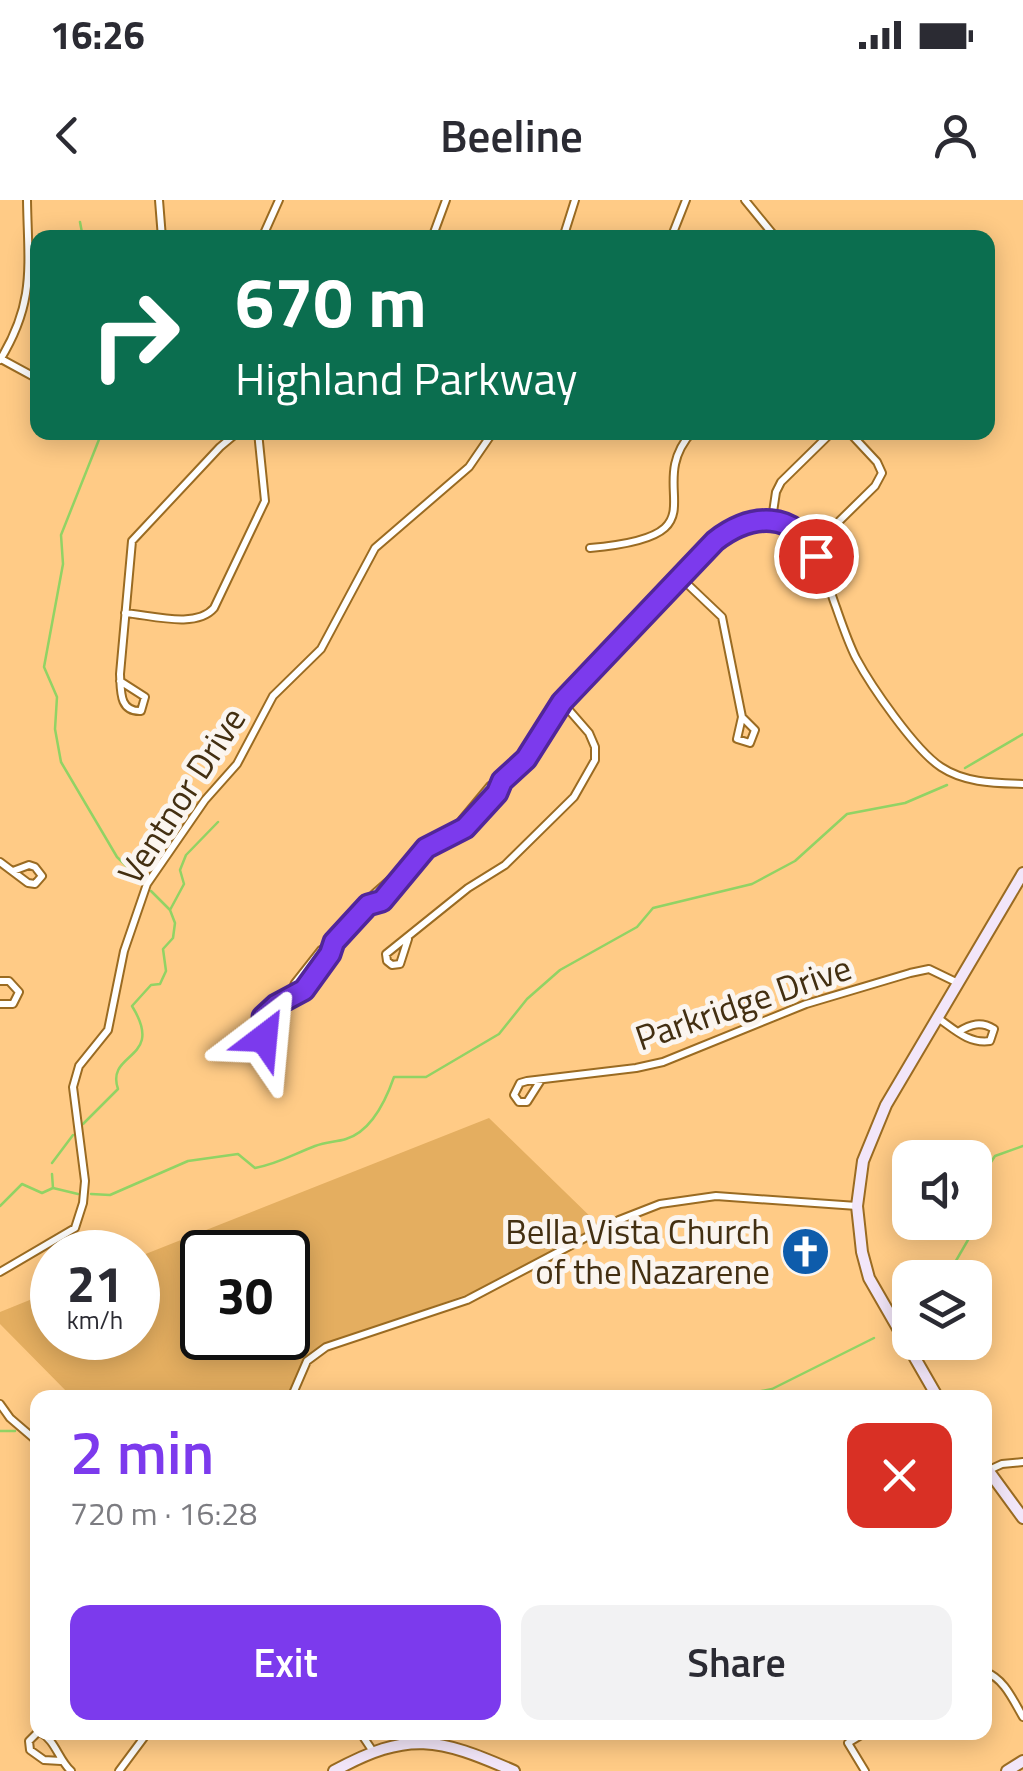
<!DOCTYPE html>
<meta charset="utf-8">
<style>
body{margin:0;font-family:"Titillium Web",sans-serif;background:#f2f2f3;color:#2b2b33;height:100vh;display:flex;flex-direction:column;font-size:38px;white-space:nowrap}
*{box-sizing:border-box;margin:0}
p{font-size:32px;color:#7c7c81}
.icon{flex:none;width:55px;height:55px;fill:none;stroke:currentColor;stroke-width:2;stroke-linecap:round;stroke-linejoin:round}
.map{position:relative;flex:1;overflow:hidden}
.panel{position:absolute;left:30px;top:1190px;width:962px;height:350px;display:flex;flex-direction:column;background:#fff;border-radius:20px;box-shadow:0 5px 25px #0003}
.panel>*{flex:none}
.banner{position:absolute;left:30px;top:30px;width:965px;height:210px;border-radius:20px;box-shadow:0 5px 25px #0003;background:#0b6e4f;color:#fff;overflow:hidden}
.tools{position:absolute;left:892px;top:940px;display:grid;gap:20px}
.tools a{display:grid;place-items:center;width:100px;height:100px;border-radius:20px;background:#fff;box-shadow:0 5px 25px #0003;font-size:50px}
.speed{position:absolute;left:30px;top:1030px;display:flex;gap:20px;font-size:50px;font-weight:700;text-align:center}
.speed>*{display:grid;place-content:center;width:130px;height:130px;border-radius:50%;background:#fff;box-shadow:0 5px 25px #0003;line-height:1}
.speed small{font-size:25px;font-weight:400}
.speed .limit{border:5px solid #111;border-radius:15px;background:#fff;color:#111}
.pin{position:absolute;display:grid;place-items:center;width:85px;height:85px;color:#fff;margin:-42px;border:5px solid #fff;border-radius:50%;box-shadow:0 2px 10px #0007}
.me{position:absolute;width:110px;margin:-55px;rotate:29deg;stroke-linejoin:round;filter:drop-shadow(0 0 8px #0008)}
.turn{display:flex;align-items:center;gap:35px;height:210px;padding:0 40px;font-size:45px}
.turn .icon{width:130px;height:130px;stroke-width:2.5}
.turn b{display:block;font-size:70px;line-height:85px}
.round{display:grid;place-items:center;flex:none;width:105px;height:105px;border-radius:20px;background:#f2f2f3}
.summary{display:flex;align-items:center;justify-content:space-between;height:170px;padding:0 40px}
h1{font-size:60px;font-weight:600;line-height:75px;color:#7c3aed}
.primary-button{display:flex;gap:20px;margin-top:auto;padding:20px 40px}
.primary-button a{flex:1;height:115px;border-radius:20px;background:#7c3aed;color:#fff;font-size:40px;font-weight:600;line-height:115px;text-align:center}
.primary-button a+a{background:#f2f2f3;color:#2b2b33}
.status{display:flex;justify-content:space-between;align-items:center;height:70px;padding:0 50px;background:#fff;direction:ltr}
.status svg{height:28px;fill:currentColor}
header{display:flex;justify-content:space-between;align-items:center;height:130px;padding:0 40px;background:#fff;font-size:45px;font-weight:600}
.map>svg:first-child{display:block}
</style>
<div class="status"><b>16:26</b><svg viewBox="0 0 49 12"><path d="M0 12V9h3v3zM5 12V6h3v6zM10 12V3h3v9zM15 12V0h3v12zM26 1h20v11H26zM47 4h2v5h-2z"/></svg></div>
<header><svg class="icon" aria-label="back" viewBox="0 0 24 24"><path d="M15 5l-7 7 7 7"/></svg>Beeline<svg class="icon" aria-label="person" viewBox="0 0 24 24"><circle cx="12" cy="8" r="4"/><path d="M4 21q1-7 8-7t8 7"/></svg></header>
<div class="map">
<svg width="1023" height="1571" viewBox="0 0 1023 1571">
<rect width="100%" height="100%" fill="#ffcb86"/>
<path fill="#e4ae60" fill-rule="evenodd" d="M489 918 600 1026 490 1086 321 1147 300 1166 289 1197H72L0 1124V1112L52 1091V1138H138V1057ZM202 1052H288V1138H202Z"/>
<g fill="none" stroke-linecap="round" stroke-linejoin="round">
<path stroke="#91d364" stroke-width="2.5" d="M80 22 83 38
M102 232 61 335 63 364 44 467 57 497 55 529 61 562 117 657 142 681
M965 568 1023 534
M151 691 170 710
M83 924 118 889C105 851 166 861 132 806L151 785 160 784 166 771 163 749 173 738 175 723 170 710 184 684 180 670 186 655 218 622
M52 963 73 935
M52 974 53 988
M975 986 995 956 1023 946
M91 994 110 995 188 961 238 954 255 968C278 964 294 954 315 946 326 942 336 942 346 939 372 931 386 900 394 877H426L499 834 527 799 560 770 637 727 653 708 752 684 795 661 847 614 905 603 947 585
M0 1006 22 984 42 993 53 988 78 994
M946 1078 983 1014 975 987
M727 1198 772 1189 874 1138
M0 1231H15
M31 1231 38 1232"/>
<defs>
<path id="street" d="M159 0 162 38
M745 0 776 38
M262 38 279 0
M432 38 446 0
M563 38 575 0
M671 38 686 0
M1 159 38 179
M0 160C36 101 28 66 27 0
M772 319 776 292 781 282 832 232
M810 344 820 340 875 286 882 273 877 262 849 232
M590 348C730 336 640 290 692 232
M681 378 722 417 742 517 737 539 750 543 755 530 742 517
M125 413C151 415 196 429 214 408L265 301 258 232
M120 481 145 497 141 511C119 512 121 491 120 474L132 341 220 247 238 232
M451 633 490 586 503 581 526 559 562 502 715 341C741 321 780 309 805 337 821 354 828 386 836 407 842 424 848 442 856 458 871 486 915 550 941 567 965 583 995 583 1023 584
M0 662 28 683 35 684 42 676 35 667 29 665 13 671
M368 705C389 699 403 683 412 664
M408 739 400 764 392 765 387 761 386 754 468 688 505 665 574 597 595 560V547L589 533 562 502
M0 781H9L19 792 13 804H0
M289 797 295 783 321 750 333 743 368 705 374 694 426 648 465 628 497 593 502 582
M263 817 264 838 254 845 247 838C260 814 281 806 302 791 315 781 328 759 333 744
M938 818C955 830 969 844 990 841L994 829C981 821 971 824 958 832
M541 880 527 902H519L514 895 520 883 527 881 636 868 663 862 806 804 910 773 929 769 958 783
M0 1072 75 1028 83 1003 85 981 73 887 79 866 108 830 124 751 147 684 205 600 237 564 273 496 321 449 375 348 469 267 493 232
M291 1198 307 1161 326 1147 467 1100 619 1020 660 1004 716 996 857 1006
M0 1204 10 1218 38 1242
M989 1270 1002 1264 1023 1262
M985 1472C1004 1478 1013 1500 1023 1517
M38 1532 29 1541 30 1550 44 1560 61 1561
M40 1532C56 1541 58 1559 71 1571
M360 1532 372 1550
M119 1571 148 1532
M865 1571 848 1543 866 1532"/>
<path id="secondary" d="M938 1198 869 1078 862 1052 857 1006 863 961 886 905 1023 673
M985 1266 1023 1318
M334 1571C409 1530 438 1538 514 1571
M1007 1571 1023 1561"/>
</defs>
<use href="#street" stroke="#9a6b22" stroke-width="10"/>
<use href="#secondary" stroke="#9a6b22" stroke-width="14"/>
<use href="#street" stroke="#fff" stroke-width="6"/>
<use href="#secondary" stroke="#f2e6f9" stroke-width="10"/>
</g>
<g fill="none" stroke-linecap="round" stroke-linejoin="round">
<defs>
<path id="route" d="M264 838 263 817 276 805 304 790 330 754 334 742 368 705 382 701 426 648 465 628 497 593 502 581 526 559 562 502 715 341C751 313 795 310 816 356"/>
</defs>
<use href="#route" stroke="#51269a" stroke-width="25"/>
<use href="#route" stroke="#7c3aed" stroke-width="18"/>
</g>
<defs>
<symbol id="church-disc" viewBox="-11 -11 22 22"><circle r="9.5" fill="#0e5cab" stroke="#fbf5ef"/><path d="M-1.2-6h2.4v3.5h3.3v2.4h-3.3V6h-2.4V-.1h-3.3v-2.4h3.3Z" fill="#fff"/></symbol>
</defs>
<g fill-rule="evenodd">
<use href="#church-disc" x="778" y="1024" width="55" height="55"/>
</g>
<g text-anchor="middle" dominant-baseline="central" stroke-width="10" stroke-linejoin="round" paint-order="stroke">
<g font-size="35" fill="#432f11" stroke="#fbf5ef">
<text transform="translate(181 595) rotate(-57)">Ventnor Drive</text>
<text transform="translate(743 802) rotate(-19)">Parkridge Drive</text>
</g>
<g font-size="35" fill="#432f11" stroke="#fbf5ef" text-anchor="end">
<text x="770" y="1031">Bella Vista Church<tspan x="770" dy="40">of the Nazarene</tspan></text>
</g>
</g>
</svg>
<div class="tools">
<a><svg class="icon" aria-label="sound" viewBox="0 0 24 24"><path d="M4 9h4l5-4v14l-5-4H4zM17 9q2 3 0 6"/></svg></a>
<a><svg class="icon" aria-label="layers" viewBox="0 0 24 24"><path d="M12 4l9 5-9 5-9-5zM3 14l9 5 9-5"/></svg></a>
</div>
<div class="speed"><div>21<small>km/h</small></div><div class="limit">30</div></div>
<div class="pin" style="left:816px;top:356px;background:#d93025"><svg class="icon" aria-label="arrive" viewBox="0 0 24 24"><path d="M6 21V4h12l-3 4 3 4H6"/></svg></div>
<svg class="me" style="left:264px;top:838px" viewBox="-20 -20 40 40"><path d="M0-17L14 15 0 8-14 15z" fill="#7c3aed" stroke="#fff" stroke-width="4"/></svg>
<div class="banner">
<div class="turn"><svg class="icon" aria-label="right" viewBox="0 0 24 24"><path d="M7 20v-9h11M14 6l5 5-5 5"/></svg><div><b>670 m</b>Highland Parkway</div></div>
</div>
<section class="panel">
<div class="summary"><div><h1>2 min</h1><p>720 m · 16:28</p></div><a class="round" style="background:#d93025;color:#fff"><svg class="icon" aria-label="close" viewBox="0 0 24 24"><path d="M6 6l12 12M18 6L6 18"/></svg></a></div>
<div class="primary-button"><a>Exit</a><a>Share</a></div>
</section>
</div>
